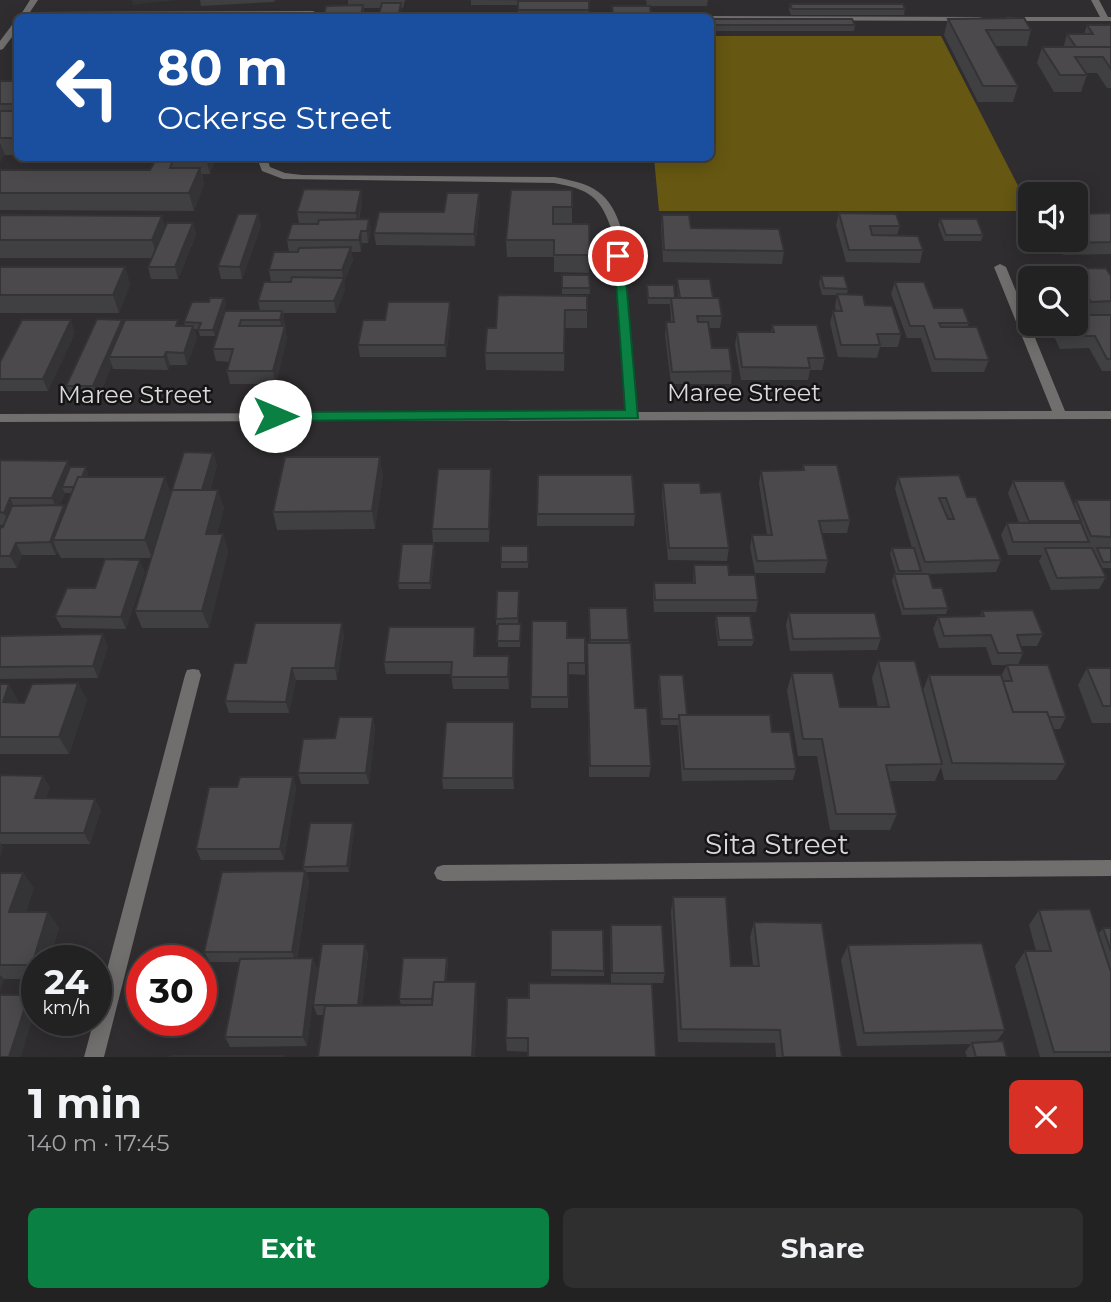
<!DOCTYPE html>
<meta charset="utf-8">
<style>
body{margin:0;font-family:Montserrat,sans-serif;background:#2f2f30;color:#f1f3f6;height:100vh;display:flex;flex-direction:column;font-size:26px;white-space:nowrap}
*{box-sizing:border-box;margin:0}
p{font-size:23px;color:#a3a4a6}
.icon{flex:none;width:38px;height:38px;fill:none;stroke:currentColor;stroke-width:2;stroke-linecap:round;stroke-linejoin:round}
.map{position:relative;height:1057px;overflow:hidden}
.panel{display:flex;flex-direction:column;background:#232223;flex:1}
.panel>*{flex:none}
.top-card{position:absolute;left:14px;top:14px;width:700px;height:147px;border-radius:10px;box-shadow:0 4px 18px #0003,0 0 0 2px #403f41;background:#1a4fa0;color:#fff;overflow:hidden}
.fabs{position:absolute;left:1018px;top:182px;display:grid;gap:14px}
.fabs a{display:grid;place-items:center;width:70px;height:70px;border-radius:10px;background:#232223;box-shadow:0 4px 18px #0003,0 0 0 2px #403f41;font-size:35px}
.speed{position:absolute;left:21px;top:945px;display:flex;gap:14px;font-size:35px;font-weight:700;text-align:center}
.speed>*{display:grid;place-content:center;width:91px;height:91px;border-radius:50%;background:#232223;box-shadow:0 4px 18px #0003,0 0 0 2px #403f41;line-height:1}
.speed small{font-size:18px;font-weight:400}
.speed .limit{border:10px solid #d22;background:#fff;color:#111}
.pin{position:absolute;display:grid;place-items:center;width:60px;height:60px;color:#fff;margin:-30px;border:4px solid #fff;border-radius:50%;box-shadow:0 2px 7px #0007}
.me{position:absolute;width:77px;margin:-38px;rotate:90deg;stroke-linejoin:round;filter:drop-shadow(0 0 5px #0008)}
.turn{display:flex;align-items:center;gap:24px;height:147px;padding:0 28px;font-size:32px}
.turn .icon{width:91px;height:91px;stroke-width:2.5}
.turn b{display:block;font-size:49px;line-height:60px}
.round{display:grid;place-items:center;flex:none;width:74px;height:74px;border-radius:10px;background:#2f2f30}
.summary{display:flex;align-items:center;justify-content:space-between;height:119px;padding:0 28px}
h1{font-size:42px;font-weight:700;line-height:52px}
.cta{display:flex;gap:14px;margin-top:auto;padding:14px 28px}
.cta a{flex:1;height:80px;border-radius:10px;background:#0b8043;color:#fff;font-size:28px;font-weight:700;line-height:80px;text-align:center}
.cta a+a{background:#2f2f30;color:#f1f3f6}
.map>svg:first-child{display:block}
</style>
<div class="map">
<svg width="1111" height="1057" viewBox="0 0 1111 1057">
<rect width="100%" height="100%" fill="#2f2d2f"/>
<path fill="#665712" d="M711 36H941L1031 211H659L654 158H710Z"/>
<g fill="none" stroke-linecap="round" stroke-linejoin="round">
<path fill="#706f6e" fill-rule="evenodd" d="M1091 0H1099L1108 17H1111V21H1007L1003 19 1007 17H1100Z
M708 16 980 17 984 19 980 21 711 20Z"/>
<path fill="#706f6e" fill-rule="evenodd" d="M30 0H38L30 12 313 11 317 13 313 15 26 16 18 19Z
M15 21H18V29L3 49 0 50V41Z
M257 158H267L270 167 285 173 302 175 554 177C593 184 610 191 622 231L638 412 1052 411 994 267 1000 264 1006 267 1065 411H1111V419L0 422V414L625 412 612 231C601 197 589 189 554 183L283 179 262 171Z
M193 669 199 670 201 675 104 1057H84L94 1020H96V1011L185 675 187 670Z
M1111 860V876L443 881 437 879 434 873 437 867 443 865Z"/>
</g>
<path fill="#403f41" fill-rule="evenodd" d="M200 0H275L274 2 201 6Z
M348 0H405L403 8H401L402 14 380 8H364V18H323L348 6Z
M471 0 589 1V18H518V5H471Z
M646 0H708L707 6H650L651 18H610L612 17V6H647Z
M790 4 905 9 904 15H791L789 9Z
M710 19 855 25 854 31H710Z
M948 19 1031 30 1027 46H995L1018 86 1013 102H978L944 35Z
M1087 25H1111V88H1107L1097 73H1085L1087 75 1081 92H1054L1037 63 1042 47H1065L1064 45 1067 34H1084Z
M0 81H18V110H0Z
M0 111H18V155H4L0 162Z
M56 158H115L114 160 57 161Z
M171 158H216L210 174H202L204 185 194 211 0 210V170H150L172 161Z
M361 190 362 201 359 219H369L371 231 368 243H362L361 252H351L353 260 344 282 345 290 336 313H283L287 338 276 384H230L227 371 230 362 216 361 213 349 225 311H260L258 301 271 282 269 270 289 252 287 240 299 224 297 212Z
M572 190V224H589V273L554 272V257H507L506 240Z
M480 205 475 246 376 245 374 233 444 212Z
M839 213 900 226 897 235 923 250 920 263 846 262 836 225Z
M1111 213V254L1063 255 1055 240H1076Z
M258 214 261 226 242 279H221L218 266Z
M0 215 166 227 193 223 196 235 178 279H151L148 267 152 258H0Z
M662 215 691 228 784 251 782 264 663 262 661 227Z
M940 219 983 235 981 241H944L938 225Z
M0 267H125L130 285 119 313H0Z
M1059 269 1111 276V314H1086L1081 306H1076V278H1055Z
M562 275H589L590 294H562Z
M821 276 848 289 847 294 865 305 901 334 898 347H880L877 358 838 357 830 323 833 311H836L835 307 837 295H822L819 283Z
M677 279 713 298 722 316 720 328H709L712 348 732 371 731 384H671L665 335 666 322H671L670 304H648L647 292V285L675 298H678L677 286Z
M895 282 934 308 969 323 967 327 989 360 984 372H932L921 338H907L891 294Z
M587 296V328H565L564 371 486 370 485 353 496 328Z
M224 298 226 304 215 336H200L198 329H194L197 338 187 365H170L168 370 113 369 112 365 98 399H71L66 386 122 320 123 324 185 326 184 322 209 302Z
M451 315 446 357H360L358 345 385 320Z
M1111 315V371H1102L1089 348 1060 349 1050 328 1051 324H1076Z
M772 325 825 358 822 370H810L808 380H741L735 345 737 332H771Z
M75 333 48 391H0V362Z
M213 453 217 465 210 490 224 508 217 534H223L228 552 209 628H142L135 611 151 558H61L57 551 56 555H22L17 568H0V528L3 527 4 525H0V460L70 467 88 473 87 477 171 493ZM65 493H71L65 508 64 505H60Z
M803 465 850 520 847 533H822L828 560 825 573H755L750 547 752 535H767L759 483 761 471 802 470Z
M383 475 375 529 277 530 273 512Z
M898 477 967 497 1001 560 996 572 929 574 933 588 948 608 946 614 902 615 892 581 894 574H896L890 554 892 548H912L895 489Z
M492 481 489 542H433L432 529Z
M1013 481 1074 505 1076 500H1111V568H1102L1106 577 1099 589 1051 590 1039 561 1042 555H1008L1001 535 1007 523H1019L1008 493Z
M663 483 701 493 729 548 727 561 668 560 662 496Z
M537 514H635L634 526H537Z
M434 544 435 550 431 589H399L398 583Z
M501 546H528V568H501Z
M694 565 729 575 758 600 756 612H654L653 595 654 583H693Z
M145 572 126 629 62 628 55 616 95 588Z
M519 597 518 624H521L520 647H498V625H496V619Z
M589 608H627L629 643 635 708 651 766 649 777H589L587 655V643H590Z
M982 611 1043 634 1037 646H1021L1023 653 1018 665 1066 717 1060 729H1053L1066 764 1056 780H944L941 767 935 781H890L897 814 890 830H830L817 756H798L787 690 792 673 840 707H878L872 678 878 661 923 690 929 675 1001 676 1007 665H992L986 647 939 648 933 629 938 617 980 616Z
M789 613 881 638 877 650 790 651 786 625Z
M716 616 754 640 752 646H718L715 622Z
M344 635 337 680H296L289 713H229L225 701 246 663Z
M0 636 108 646 98 678 0 679Z
M567 638 585 663V675L568 674V708H531V697Z
M476 639 475 656 510 668 509 689H453L451 674H386L384 662Z
M1111 666V723H1092L1078 685 1087 668H1110Z
M659 675 687 715 772 732 796 769 793 780 682 781 678 725H661L658 681Z
M78 683 87 700 69 754H0V684L19 703H24Z
M373 717 375 728 369 784H301L298 773Z
M515 734 514 789H443L442 778Z
M0 775 50 787 46 798 101 810 90 844H1L3 847 0 856Z
M293 777 296 788 284 860H201L196 849 237 787Z
M354 829 349 872H306L309 882 297 959 313 958 317 968 307 1046 230 1047 225 1037 239 962H210L204 952 304 871 303 867Z
M0 873H23L34 888 26 912H48L59 928 49 961H37V979H4L0 990Z
M673 897 731 966H753L750 937 754 922 842 1057H776L775 1043 678 1042 671 912Z
M1039 910 1098 934 1103 928H1111V1057H1040L1015 966 1025 951H1036L1029 925Z
M611 925 665 973 663 983H611L610 935Z
M551 930 604 971V976H551Z
M365 944 368 954 362 1006 432 1005V1004H401L399 999 447 958 448 963 446 982 477 996 475 1057 324 1015H317L313 1005Z
M848 945 1005 1030 997 1041 1007 1057H967L965 1052 971 1044 857 1046 841 960Z
M507 998 656 1057 507 1051 506 1038Z"/>
<path fill="#343335" d="M132 0H177L133 5Z
M401 3 402 14 401 18H398Z
M363 5 364 18H361Z
M0 143 5 155 0 162Z
M208 158H216L210 174 207 162Z
M200 168 204 185 194 211 189 193Z
M361 190 362 201 357 224 356 213Z
M479 193 480 205 475 246 474 234Z
M258 214 261 226 242 279 240 267Z
M162 216 167 233 157 258 152 240Z
M369 219 371 231 368 243 367 231Z
M193 223 196 235 178 279 175 267Z
M361 231 362 243 361 252 359 240Z
M351 247 353 260 344 282 345 290 336 313 334 301 343 278 342 270Z
M125 267 130 285 119 313 113 295Z
M224 298 226 304 215 336 213 330Z
M450 302 451 315 446 357 445 345Z
M282 311 285 323 283 333 280 320Z
M71 320 75 333 48 391 43 379Z
M122 320 126 332 109 357 112 365 98 399 93 386Z
M193 326 197 338 187 365 184 353Z
M285 326 287 338 276 384 273 371Z
M166 352 170 365 168 370 164 357Z
M213 453 217 465 205 505 201 493Z
M380 457 383 475 375 529 372 511Z
M68 461 73 473 62 487 65 493 58 511 52 498Z
M86 467 88 473 80 493 78 487Z
M491 469 492 481 489 542V529Z
M165 477 172 495 152 558 145 540Z
M218 490 224 508 212 552 206 534Z
M10 498 16 511 10 525 4 513Z
M64 505 69 518 53 540 57 551 56 555 50 542Z
M223 534 228 552 209 628 202 611Z
M16 543 22 555 17 568 10 556Z
M434 544 435 550 431 589 430 583Z
M140 560 145 572 126 629 121 617Z
M342 623 344 635 337 680 335 668Z
M475 627 476 639 475 668 474 656Z
M103 634 108 646 98 678 93 666Z
M509 656 510 668 509 689 508 677Z
M292 668 296 680 289 713 286 702Z
M78 683 87 700 69 754 59 737Z
M9 684 19 702 13 719 3 702Z
M373 717 375 728 369 784 366 773Z
M514 722 515 734 514 789 513 778Z
M43 776 50 787 42 809 35 798Z
M293 777 296 788 284 860 280 849Z
M95 799 101 810 90 844 84 833Z
M353 823 354 829 349 872 347 866Z
M0 842 3 847 0 856Z
M305 871 309 882 296 962 292 952Z
M23 873 34 888 21 927 9 912Z
M48 912 59 928 49 961H37V971L32 965Z
M365 944 368 954 361 1015 358 1005Z
M313 958 317 968 307 1046 303 1037Z
M0 975 4 979 0 990Z
M476 982 477 996 475 1057H472Z
M29 995 37 1004 21 1057H9Z"/>
<path fill="#4b494c" stroke="#343335" stroke-width="2" fill-rule="evenodd" d="M518 1H589V10H518Z
M382 3H401L398 18H378Z
M790 4H903L905 9H792Z
M363 5 361 18H323L326 6Z
M612 6H650L651 14H613Z
M83 16 172 17 82 18Z
M1024 18 1031 30H986L1018 86H983L948 19Z
M710 19H852L855 25H710Z
M1087 25H1111V47H1076L1067 34H1093Z
M1042 47H1111V69L1103 57H1075L1087 75H1060Z
M0 81H18V104H0Z
M0 111H18V116L15 120H18V138H0Z
M184 158H208L207 162H182Z
M155 161H173L170 168H200L189 193H0V170H150Z
M304 189 361 190 356 213 297 212Z
M511 190H572V207H553V224H589L590 255H554V240H506Z
M447 193H479L474 234 374 233 379 212H444Z
M839 213 896 214 900 226H870L872 235 918 236 923 250H849Z
M1111 213V242L1067 243 1066 240H1076V214Z
M238 214H258L240 267 218 266Z
M0 215 162 216 152 240H0Z
M662 215H689L691 228 779 229 784 251 664 250Z
M369 219 367 231H361L359 240H287L292 224H318L319 220Z
M940 219H977L983 235H946Z
M167 223H193L175 267H148Z
M351 247 342 270H269L274 252H298L299 248Z
M0 267H125L113 295H0Z
M1106 268 1111 276V301L1091 302 1086 293 1076 294V278H1064L1059 269Z
M562 275H589L590 288H562Z
M821 276H844L848 289 824 288Z
M292 277 344 278 334 301H258L264 282H291Z
M677 279H710L713 298H680Z
M895 282H924L934 308H963L969 323H939L941 327H977L989 360 935 359 924 326H910Z
M647 285H674L675 298H648Z
M837 294 863 295 865 305 892 306 901 334H877L880 345H841L833 311H842Z
M498 295 587 296V310H565L564 353H485L487 328H496Z
M210 298H224L213 330H198L201 323 184 322 192 302H209Z
M671 298H719L722 316H697L698 322H708L712 348H729L732 371 672 372 666 322H674Z
M388 302H450L445 345H358L363 320H385Z
M225 311H282L280 320H241L239 326H285L273 371H227L233 349H213Z
M1076 315H1111V359H1107L1095 336H1065L1059 324H1076Z
M97 319 122 320 93 386H66Z
M22 320H71L43 379H0V362Z
M125 320H178L176 326H193L184 353 166 352 164 357H109Z
M772 325H817L825 358H808L810 368 742 367 737 332H774Z
M184 452 213 453 202 490H172L171 493Z
M285 457H380L372 511 273 512Z
M0 460 68 461 52 498H10L4 513 0 512Z
M803 465H837L850 520 819 521 828 560 757 561 752 535H772L761 471 804 470Z
M70 467H86L82 477H78L74 487H62Z
M438 469H491L489 529H432Z
M538 475H632L635 514H537Z
M959 475 967 497H976L1001 560 925 562 898 477ZM939 498H946L954 519H948Z
M78 477H165L145 540H53Z
M1013 481H1064L1081 521H1029Z
M663 483H700L701 493 721 492 729 548H669Z
M172 490H218L206 534H223L202 611H135Z
M1076 500H1111V537L1091 536Z
M64 505 50 542 16 543 10 556H0V528L3 527 12 506Z
M1007 523H1081L1089 542H1013Z
M402 544H434L430 583H398Z
M501 546H528V562H501Z
M892 548H914L921 571H899Z
M1045 548H1092L1106 577 1057 578Z
M1097 548H1111V562H1103Z
M105 559 140 560 121 617 55 616 67 588H95Z
M694 565H728L729 575H755L758 600H655L654 583H695Z
M894 574H929L933 588H942L948 608 904 609Z
M497 591H519L518 618 496 619Z
M589 608H627L629 640H590Z
M1033 610 1043 634 1017 635 1023 653H998L991 635 944 636 938 617 984 616 982 611Z
M789 613H875L881 638 793 639Z
M716 616H750L754 640H719Z
M532 621H567V638H585V663H568V697H531Z
M255 623H342L335 668H292L286 702 225 701 234 663H246Z
M498 624H521L520 641H497Z
M389 627H475L474 656H509L508 677H451L452 662H384Z
M103 634 93 666 0 667V636Z
M587 643H631L635 708H647L651 766H590Z
M878 661H915L942 764 886 765 897 814H836L822 739H803L792 673H833L840 707H889Z
M1007 665H1048L1066 717H1049L1047 712H1013L1003 681H1012Z
M1087 668H1111V706H1103Z
M659 675H683L687 715H679V719H662Z
M929 675H1001L1013 712H1047L1066 764 952 763Z
M78 683 59 737H0V684H9L3 702 24 703 32 684Z
M679 715H770L772 732H790L796 769H684Z
M339 717H373L366 773H298L303 739 335 738Z
M446 722H514L513 778H442Z
M0 775 43 776 35 798 95 799 84 833H0Z
M240 777H293L280 849H196L209 787H237Z
M310 823H353L347 866 303 867Z
M305 871 292 952H204L222 872Z
M0 873H23L9 912H48L32 965H0Z
M673 897H726L731 966H759L754 922 822 923 842 1057H783L780 1030 681 1029Z
M1090 909 1111 972V1052H1054L1025 951H1051L1039 910Z
M611 925H662L665 973H612Z
M1103 928H1111V951Z
M551 930H603L604 971 551 970Z
M982 943 1005 1030 864 1033 848 945Z
M322 944H365L358 1005H313Z
M313 958 303 1037H225L240 959Z
M403 958H447L445 982H434L432 999H399Z
M434 982H476L472 1057H318L325 1006 432 1005Z
M529 983 652 984 656 1057H528V1038H506L507 998H529Z
M0 995H29L9 1057H0Z
M1003 1041 1007 1057H976L972 1043Z
M171 1056H283L282 1057H170Z"/>
<path fill="#0b8043" stroke="#07532c" stroke-width="2" d="M614 254 624 256 638 418 275 421 268 416 275 412 625 410Z"/>
<g text-anchor="middle" dominant-baseline="central" stroke-width="5" stroke-linejoin="round" paint-order="stroke">
<g font-size="24" fill="#dad8da" stroke="#161516">
<text x="744" y="392">Maree Street</text>
<text x="135" y="394">Maree Street</text>
</g>
<g font-size="28" fill="#dad8da" stroke="#161516">
<text x="777" y="844">Sita Street</text>
</g>
</g>
</svg>
<div class="fabs">
<a><svg class="icon" aria-label="sound" viewBox="0 0 24 24"><path d="M4 9h4l5-4v14l-5-4H4zM17 9q2 3 0 6"/></svg></a>
<a><svg class="icon" aria-label="search" viewBox="0 0 24 24"><circle cx="10" cy="10" r="6"/><path d="M15 15l6 6"/></svg></a>
</div>
<div class="speed"><div>24<small>km/h</small></div><div class="limit">30</div></div>
<div class="pin" style="left:618px;top:256px;background:#d93025"><svg class="icon" aria-label="arrive" viewBox="0 0 24 24"><path d="M6 21V4h12l-3 4 3 4H6"/></svg></div>
<svg class="me" style="left:275px;top:416px" viewBox="-20 -20 40 40"><circle r="19" fill="#fff"/><path d="M0-13L10 11 0 6-10 11z" fill="#0b8043"/></svg>
<div class="top-card">
<div class="turn"><svg class="icon" aria-label="left" viewBox="0 0 24 24"><path d="M17 20v-9H6M10 6l-5 5 5 5"/></svg><div><b>80 m</b>Ockerse Street</div></div>
</div>
</div>
<section class="panel">
<div class="summary"><div><h1>1 min</h1><p>140 m · 17:45</p></div><a class="round" style="background:#d93025;color:#fff"><svg class="icon" aria-label="close" viewBox="0 0 24 24"><path d="M6 6l12 12M18 6L6 18"/></svg></a></div>
<div class="cta"><a>Exit</a><a>Share</a></div>
</section>
